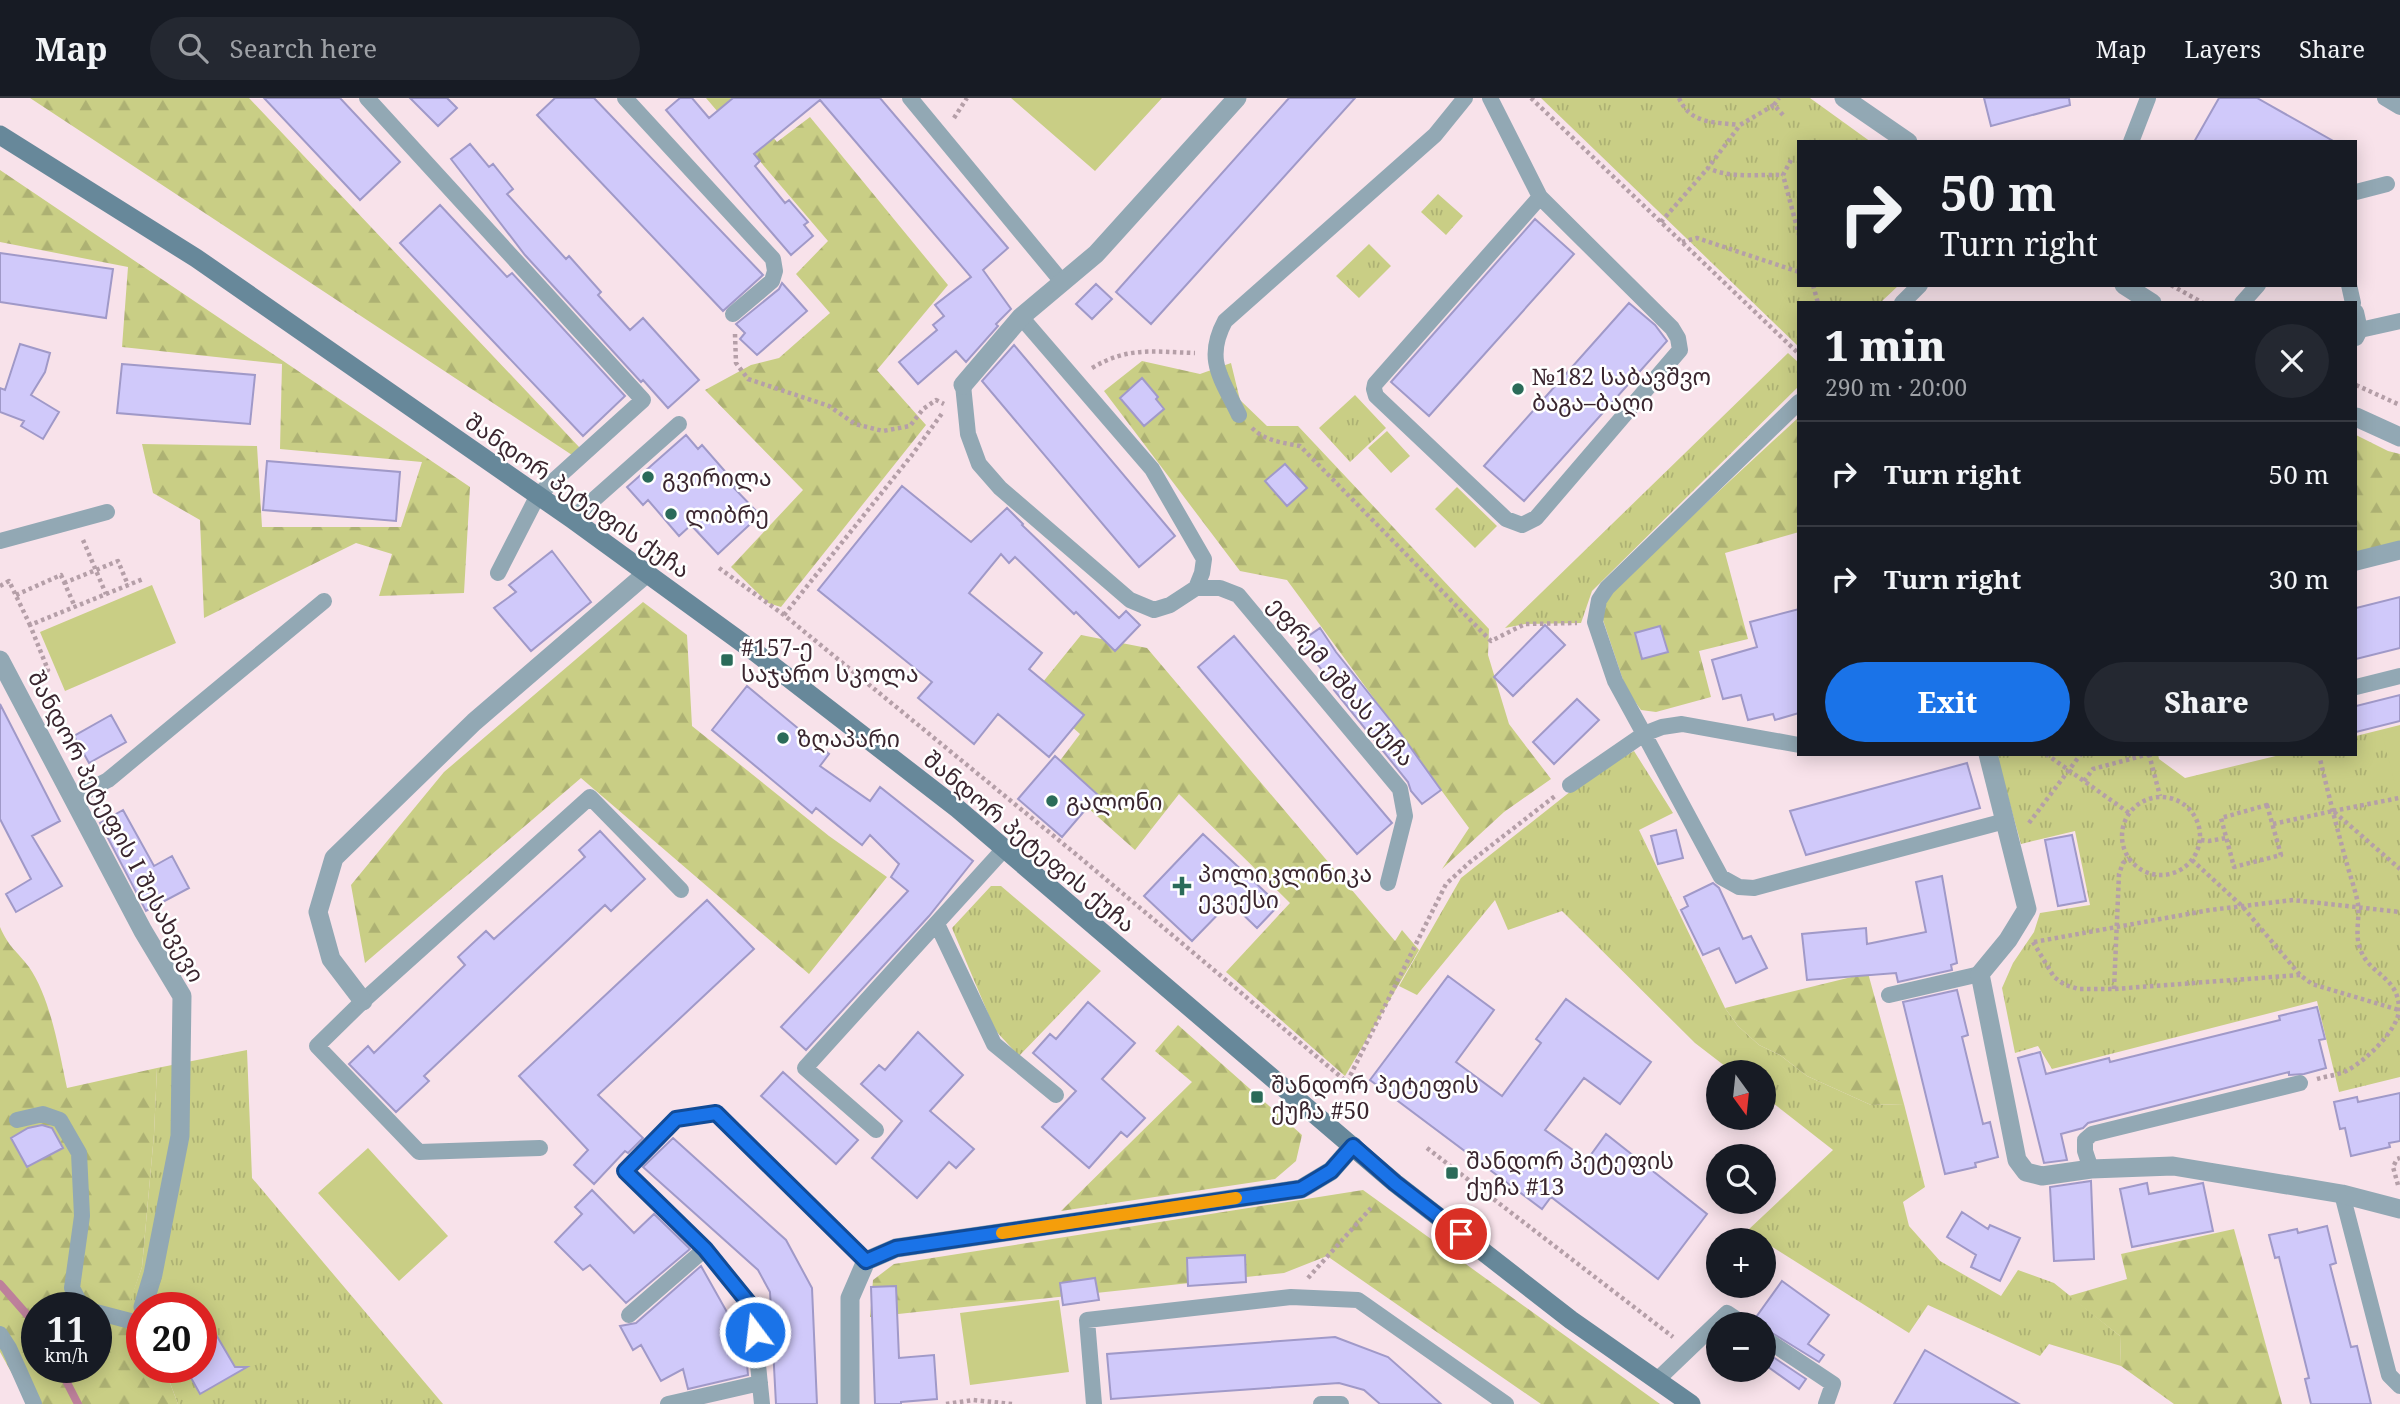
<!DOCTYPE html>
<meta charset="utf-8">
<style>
body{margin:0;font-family:"Noto Serif","Noto Sans Georgian",serif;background:#242831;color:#f1f3f6;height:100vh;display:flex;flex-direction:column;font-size:26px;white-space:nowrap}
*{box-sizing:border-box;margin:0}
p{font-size:23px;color:#9ea1a6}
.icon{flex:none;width:38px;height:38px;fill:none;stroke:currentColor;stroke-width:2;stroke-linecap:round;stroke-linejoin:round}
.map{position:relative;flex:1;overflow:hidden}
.panel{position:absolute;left:1797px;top:203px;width:560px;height:455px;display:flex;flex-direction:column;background:#171b24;border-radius:0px;box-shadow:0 4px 18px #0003}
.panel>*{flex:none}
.hud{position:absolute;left:1797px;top:42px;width:560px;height:147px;border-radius:0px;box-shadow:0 4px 18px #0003;background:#171b24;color:#f1f3f6;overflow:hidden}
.needle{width:46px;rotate:165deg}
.fabs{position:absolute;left:1706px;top:962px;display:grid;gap:14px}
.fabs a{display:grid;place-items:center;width:70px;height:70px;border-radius:50%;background:#171b24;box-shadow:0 4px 18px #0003;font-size:35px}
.speed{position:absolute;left:21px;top:1194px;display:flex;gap:14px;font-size:35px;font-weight:700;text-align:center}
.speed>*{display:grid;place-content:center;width:91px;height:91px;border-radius:50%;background:#171b24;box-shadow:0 4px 18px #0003;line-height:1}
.speed small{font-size:18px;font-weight:400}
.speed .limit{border:10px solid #d22;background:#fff;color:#111}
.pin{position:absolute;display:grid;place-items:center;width:60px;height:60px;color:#fff;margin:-30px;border:4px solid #fff;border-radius:50%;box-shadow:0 2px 7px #0007}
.me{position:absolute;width:77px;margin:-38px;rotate:345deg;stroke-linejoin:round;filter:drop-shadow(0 0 5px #0008)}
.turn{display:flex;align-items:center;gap:24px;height:147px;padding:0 28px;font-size:32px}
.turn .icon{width:91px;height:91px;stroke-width:2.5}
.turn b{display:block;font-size:49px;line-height:60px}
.round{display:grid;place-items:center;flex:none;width:74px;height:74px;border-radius:37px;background:#242831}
.headline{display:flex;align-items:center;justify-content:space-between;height:119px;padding:0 28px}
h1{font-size:42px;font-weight:800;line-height:52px}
.action{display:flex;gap:14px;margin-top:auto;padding:14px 28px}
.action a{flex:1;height:80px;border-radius:42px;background:#1a73e8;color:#fff;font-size:28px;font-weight:800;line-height:80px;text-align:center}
.action a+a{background:#242831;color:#f1f3f6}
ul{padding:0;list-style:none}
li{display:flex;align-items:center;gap:21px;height:105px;padding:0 28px;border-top:2px solid #363941}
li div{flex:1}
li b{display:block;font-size:26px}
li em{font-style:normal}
header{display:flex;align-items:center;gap:42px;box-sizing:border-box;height:98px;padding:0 35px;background:#171b24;border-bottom:2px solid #363941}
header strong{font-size:33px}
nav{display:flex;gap:38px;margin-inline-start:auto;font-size:24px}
.search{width:490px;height:63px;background:#242831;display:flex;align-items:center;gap:18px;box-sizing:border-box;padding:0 24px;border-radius:38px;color:#9ea1a6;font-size:26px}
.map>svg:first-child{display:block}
</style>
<header>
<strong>Map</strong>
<div class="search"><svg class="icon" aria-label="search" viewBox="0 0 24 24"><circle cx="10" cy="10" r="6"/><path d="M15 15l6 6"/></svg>Search here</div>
<nav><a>Map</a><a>Layers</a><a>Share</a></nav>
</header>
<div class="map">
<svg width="2400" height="1306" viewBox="0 0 2400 1306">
<defs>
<pattern id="grass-tufts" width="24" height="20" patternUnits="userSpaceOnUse" patternTransform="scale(1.75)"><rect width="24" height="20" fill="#c9ce85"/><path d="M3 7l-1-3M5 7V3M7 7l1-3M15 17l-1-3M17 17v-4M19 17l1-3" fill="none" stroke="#adb173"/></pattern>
<pattern id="forest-firs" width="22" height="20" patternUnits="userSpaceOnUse" patternTransform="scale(1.75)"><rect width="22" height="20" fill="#c9ce85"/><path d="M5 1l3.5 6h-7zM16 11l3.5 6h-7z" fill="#adb173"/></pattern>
</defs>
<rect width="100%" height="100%" fill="#f8e2ea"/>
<path fill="url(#grass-tufts)" d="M1541 0H1810L1871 44H1799V187H1899L1880 205H1799V249Z
M1438 96 1463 118 1446 137 1421 114Z
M1369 146 1391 168 1359 200 1336 178Z
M1788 255 1799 265V288L1592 493 1581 525 1525 526 1505 530Z
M1355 297 1386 330 1350 364 1319 330Z
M1457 389 1497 428 1475 450 1435 411Z
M2400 627V979L2339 994 2317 903 2052 971 2038 948 2015 955 2002 890 2013 865 2034 834 2040 815 2090 807 2075 733 2021 746 1996 656H2158L2159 661 2185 680 2284 656H2356V638Z
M1634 653 1673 715 1639 732 1725 910 1738 928 1759 947 1780 957 1807 978 1871 1007 1904 1006 1925 1089 1903 1104 1909 1128 1940 1163 2001 1198 2018 1172 2054 1185 2120 1238 2121 1268 2049 1246 2040 1258 1928 1207 1909 1235 1747 1133 1833 1052 1764 998V975H1734L1695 945 1562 813 1508 832 1495 802 1417 897 1399 888 1461 780 1590 678Z
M991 788H1001L1101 873 1019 958 995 932 952 830Z
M247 952 252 1080 443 1306H178L164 1269H201V1209H142V1241L124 1219 142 1169 154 1036 157 970Z"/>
<path fill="url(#forest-firs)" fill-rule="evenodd" d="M30 0H249L580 350 572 357Z
M706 0H740L777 44 810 19 948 187 877 272 926 327 781 509 768 505 731 469 803 392 705 292 751 267 779 260 830 215 796 176 828 143Z
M0 72 470 389 464 495 379 498 392 456 356 445 204 520 200 422 153 395 142 346 257 348 262 429H401L422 364 280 351 282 266 122 249 128 169 0 144Z
M1142 263 1200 276 1231 265 1240 302 1267 328H1298L1489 531 1488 557 1509 626 1551 681 1504 714 1442 771 1469 730 1287 482 1240 473 1104 293Z
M1799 319V434L1725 455 1748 541 1699 553 1711 599 1656 614 1641 612 1626 591 1602 519 1604 504 1611 493Z
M2356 337 2388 353 2400 356V443L2356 454Z
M643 504 687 537 692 628 829 738 887 779 809 876 581 680 365 865 351 787 444 674Z
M1081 537 1147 550 1395 843 1402 832 1419 852 1345 978 1226 874 1290 805 1179 696 1135 752 1050 676 1080 636 1034 595Z
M0 829C9 850 17 853 29 869 51 901 59 953 67 990L157 970 154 1036 142 1169 125 1219 142 1241V1269H164L178 1306H29L0 1254ZM37 1209H96V1269H37Z
M1868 875 1904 1006 1871 1007 1807 978 1780 957 1759 947 1738 928 1725 910Z
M1178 927 1302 1037 1296 1063 1275 1081 1061 1113 1192 984 1155 953Z
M1363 1092 1660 1306H1541L1327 1158 1284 1175 870 1219 873 1182 894 1166Z
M2234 1131 2282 1306H2174L2121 1268 2120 1238 2069 1198 2127 1181 2121 1156Z"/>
<path fill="#c9ce85" d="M1011 0H1162L1095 73Z
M1387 333 1410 358 1391 375 1368 350Z
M152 487 176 545 65 593 40 534Z
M2400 631V705L2382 636Z
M368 1050 448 1138 399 1183 318 1095Z
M1059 1202 1069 1274 970 1287 960 1215Z"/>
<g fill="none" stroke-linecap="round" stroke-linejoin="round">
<path stroke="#bd809b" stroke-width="8" d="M0 1186 37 1228
M59 1269 78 1306"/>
</g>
<path fill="#d0c9fa" stroke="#a099c8" stroke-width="2" d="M264 0H340L400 64 360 102Z
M410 0H447L457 10 438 28Z
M555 0H594L763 177 723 213 537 17Z
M680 0H692L709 20 733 0H880L1008 150 983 172 1011 211 996 226 998 228 966 264 956 253 918 286 899 264 937 232 933 227 944 218 935 207 971 179 820 2 754 56 760 63 755 68 785 105 789 102 808 124 804 127 813 138 791 157 666 12Z
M1289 0H1355L1151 226 1116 194Z
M1984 0H2069L2070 7 1991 28Z
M2219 0H2257L2335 44H2194Z
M470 46 489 69 493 66 513 91 507 96 566 161 569 158 601 194 598 197 630 232 643 220 699 282 668 310 643 282 641 284 525 157 451 61Z
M440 107 507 179 512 175 625 298 583 338 400 145Z
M1535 121 1574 156 1429 318 1391 284Z
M0 155 113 171 106 220 0 204Z
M782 185 807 213 757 257 740 241 745 235 736 226 779 191Z
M1096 186 1112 201 1092 221 1076 206Z
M1629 205 1655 227 1667 243 1524 403 1484 368Z
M20 246 50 255 45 274 31 297 59 314 43 341 21 328 24 323 0 314V290L5 292Z
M1014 247 1175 438 1139 469 982 283Z
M122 266 255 277 250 326 117 315Z
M1142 280 1158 299 1156 301 1164 311 1144 328 1120 300Z
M686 337 698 351 702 347 737 387 734 390 760 417 718 456 691 427 679 438 648 402 643 407 627 389Z
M267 363 400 374 396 423 263 412Z
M1285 366 1307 390 1287 408 1265 383Z
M902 388 971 444 1007 410 1023 426 1022 427 1119 520 1126 513 1140 527 1115 553 1076 514 1074 516 1015 459 1009 465 1001 456 969 495 1042 555 1029 571 1084 617 1049 659 998 616 974 646 918 600 932 584 818 492Z
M552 453 591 504 531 553 494 510 516 494 509 487Z
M2400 499V550L2356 561V510Z
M1799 511V615L1775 622 1773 616 1748 622 1741 597 1723 601 1712 562 1757 549 1750 524Z
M1545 527 1565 547 1513 598 1494 579Z
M1660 528 1668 554 1642 561 1635 535Z
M1320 530 1336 554 1398 632 1441 692 1422 706 1411 693 1408 684 1334 592 1336 590 1300 544Z
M1234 538 1392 725 1357 756 1198 569Z
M747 588 829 656 820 668 870 703 880 689 973 763 929 818 806 952 781 929 908 793 891 779 899 766 870 737 862 747 816 710 812 715 712 632Z
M2400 597V623L2356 634V608Z
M1577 601 1599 622 1554 666 1533 644Z
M0 606 60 723 32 738 62 788 16 814 6 796 31 781 0 721Z
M111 617 126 644 89 665 74 638Z
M1055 658 1098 697 1062 739 1018 701Z
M1967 665 1980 710 1806 757 1790 713Z
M123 712 154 768 172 758 189 790 146 813 100 725Z
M1676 732 1683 760 1658 766 1651 738Z
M600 733 645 781 611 813 605 807 424 978 429 983 396 1014 349 966 368 948 374 955 465 867 458 859 486 833 494 841 585 759 579 752Z
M1203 736 1279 807 1257 830 1230 804 1192 843 1144 798Z
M2072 737 2086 803 2058 808 2045 742Z
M1942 778 1957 865 1951 867 1952 872 1898 884 1896 875 1807 882 1802 836 1866 830 1867 846 1926 834 1916 784Z
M1713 785 1719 790 1743 841 1751 838 1767 870 1736 885 1719 850 1703 857 1681 812 1688 808 1684 799Z
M707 802 754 851 598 997 643 1040 628 1055 625 1053 594 1086 574 1067 588 1052 519 978Z
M1448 878 1494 912 1456 964 1502 998 1541 945 1536 941 1566 901 1651 964 1620 1006 1584 980 1545 1032 1587 1062 1606 1036 1707 1116 1658 1181 1551 1099 1542 1111 1370 982Z
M1957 892 1968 937 1962 939 1983 1026 1990 1024 1998 1059 1975 1065 1976 1069 1945 1076 1903 904Z
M1088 904 1135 945 1102 981 1145 1020 1127 1039 1121 1034 1089 1070 1042 1029 1076 993 1033 955 1050 936 1056 941Z
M2317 909 2325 941 2319 942 2326 970 2304 976 2289 977V974L2088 1025 2083 1030 2061 1036 2067 1062 2044 1065 2018 960 2040 954 2046 976 2109 960 2110 964 2280 922 2279 918Z
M918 934 963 977 930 1013 974 1051 956 1070 949 1064 917 1100 872 1060 902 1023 861 986 879 967 885 972Z
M783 974 858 1042 836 1066 761 998Z
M2400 995V1043L2389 1045 2390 1049 2351 1058 2345 1030 2340 1031 2334 1004 2357 999 2358 1004Z
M42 1027 52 1030 63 1050 27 1069 11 1040 28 1030Z
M673 1040 786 1142 812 1190 817 1306H776L770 1194 758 1172 643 1069Z
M2091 1083 2094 1161 2054 1163 2050 1089Z
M2147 1085 2149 1096 2203 1085 2213 1133 2132 1149 2120 1091Z
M592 1092 634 1135 654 1116 690 1151 626 1205 590 1167 583 1172 555 1144 582 1116 575 1109Z
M1962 1114 1988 1131 1990 1127 2020 1140 2000 1183 1971 1169 1976 1157 1947 1139Z
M2327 1128 2336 1165 2330 1167 2351 1249 2357 1248 2371 1306H2311L2305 1281 2309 1280 2279 1159 2275 1160 2269 1137 2297 1131 2298 1135Z
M1245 1157 1246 1184 1188 1188 1187 1160Z
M701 1168 745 1246 748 1277 688 1291 683 1271 661 1283 641 1247 633 1252 620 1228 636 1225Z
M1095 1180 1099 1202 1063 1207 1060 1185Z
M1782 1183 1829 1217 1808 1246 1824 1257 1819 1264 1764 1230V1227H1755L1754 1222Z
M896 1188 899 1260 934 1257 937 1301 901 1304V1306H875L871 1189Z
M201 1211 235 1269H247L200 1296 185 1269H201Z
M1335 1239 1388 1259 1441 1306H1380L1364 1292 1339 1285 1111 1301 1107 1256Z
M1925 1252 2019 1306H1894Z
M1764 1253 1806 1281 1799 1291 1764 1266Z"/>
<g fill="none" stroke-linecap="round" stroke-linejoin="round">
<path stroke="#b59fa8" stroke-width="4.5" stroke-dasharray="3.5 3.5" stroke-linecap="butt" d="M1531 0 1799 256
M1679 0C1690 26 1714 24 1739 27
M1774 7 1779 0
M1783 17 1774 7 1740 27 1708 70C1731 81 1759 76 1783 77
M954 20 967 0
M1791 62 1783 77 1799 137
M1661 124 1708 70
M1682 144 1697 140 1799 174
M1813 187 1818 205
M2171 187 2203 205
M735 236 736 265 748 281 829 308 855 326 883 333 910 328 923 311 936 302 944 306
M1092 270C1129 248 1154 254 1195 255
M2356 287 2400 307
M1252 330C1265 343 1284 345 1300 348L1491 543 1525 526 1577 525
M83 442 106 496
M719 470 784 517 1083 762 1347 984 1446 786 1470 764 1555 698
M64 485 118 463 128 487
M0 488 9 483 30 527
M16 497 61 477 75 509
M784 517 912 357 943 314
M33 579 48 572 30 527 143 481
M2046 656 2129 715
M2149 656 2160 698
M2084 683 2093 671 2149 656
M2122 738a39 39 0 1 1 78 0a39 39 0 1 1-78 0Z
M2267 707 2281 757 2234 769 2221 720Z
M2333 713 2399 700
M2029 725 2081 656
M2273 726 2333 713 2400 771
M2201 742 2209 743 2226 740
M2192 762 2242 808 2300 877 2312 886 2399 912
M2033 844 2054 879 2065 887 2079 891H2114L2300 877
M2034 844 2210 812 2293 802 2400 814
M2114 891 2119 776 2123 765 2129 760
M2317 981C2327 978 2339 977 2348 972 2365 963 2397 933 2399 913 2400 879 2370 877 2361 853 2354 837 2360 822 2358 806 2355 790 2349 775 2345 759 2336 727 2328 694 2320 661
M1427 1050 1673 1239
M2398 1087 2393 1069 2397 1061 2400 1060
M1308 1180 1371 1110
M946 1306 973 1302 1012 1306"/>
<path stroke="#92a8b4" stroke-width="16" d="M367 0 643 302 538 397 498 475
M625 0 773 161 775 173 772 183 733 216
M910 0 1063 185
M1490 0 1540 99 1672 230 1678 240 1680 252 1536 420 1522 427 1506 421 1376 298 1374 291 1375 286 1540 99
M2385 0 2400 9
M2131 44 2148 0
M2356 94 2387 86
M2349 187 2353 205
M1902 205 1920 187
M2242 205 2258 187
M2356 214 2360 232 2356 240
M2360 232 2400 223
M963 287 968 336 979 366 1000 390 1130 502 1154 512 1170 507 1196 490 1202 475 1204 461 1152 371 1021 219
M1799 304 1607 490 1599 502 1595 524 1615 583 1644 636 1662 629 1682 626 1799 647
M1239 317C1222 281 1204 262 1225 223L1435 37 1465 0
M572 421 679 326
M0 443 107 414
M1196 490H1220L1238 497 1400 691 1405 718 1388 785
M2356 589 2400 578
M1570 687 1644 636 1721 779 1739 789 1754 790 2005 723
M73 700 108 682 324 503
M937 826 994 946 1056 997
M1889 897 1980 876
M17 1022 43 1016 60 1022 79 1055 82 1118 72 1190 82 1209
M876 1032 805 970 1004 751
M540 1050 419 1054 317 948 363 903 590 699 681 792
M2091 1071 2085 1053V1042L2092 1036 2300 985
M2342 1096 2389 1277 2400 1288
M96 1214 138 1225
M629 1217 705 1151
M0 1236 9 1250 34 1306
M1764 1240 1833 1286 1826 1306
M1657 1282 1727 1215 1745 1227
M668 1306 760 1285
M762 1306 752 1208 705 1151 625 1073 676 1021 716 1015 866 1163
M1094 1306 1087 1222 1291 1199 1358 1202 1506 1306
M1321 1306H1341"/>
<path stroke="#92a8b4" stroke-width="19" d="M963 287 1021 219 1096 156 1237 0
M2356 463 2400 452
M0 562 143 833 182 898 180 1038 153 1176 143 1209
M1988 656 2027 811 2008 842 1980 876 2017 1062 2026 1074 2042 1078 2091 1071 2173 1068 2342 1096 2400 1111
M363 903 331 861 318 814 334 760 474 624 647 475
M850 1306V1200L866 1163 896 1150 1301 1091 1331 1073 1353 1048"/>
<path stroke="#92a8b4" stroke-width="19" d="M1844 0 1908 44
M2124 187 2152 205
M2356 319 2400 339"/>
<path stroke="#67889a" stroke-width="19" d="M0 37 196 160 572 421 755 554 958 711 1395 1085 1571 1222 1691 1306"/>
</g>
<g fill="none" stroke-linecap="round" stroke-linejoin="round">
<defs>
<path id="route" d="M755 1234 752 1209 705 1151 625 1073 676 1021 716 1015 866 1163 896 1150 1301 1091 1331 1073 1353 1048 1395 1085 1461 1136"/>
</defs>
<use href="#route" stroke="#114b97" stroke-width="18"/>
<use href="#route" stroke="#1a73e8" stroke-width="12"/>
<path stroke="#f59e0b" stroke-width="12" d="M1002 1135 1236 1100"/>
</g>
<g fill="#2b6b59" stroke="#fff" stroke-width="2.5">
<circle cx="1518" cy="291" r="7"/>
<circle cx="648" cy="379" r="7"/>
<circle cx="671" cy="416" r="7"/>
<rect x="720" y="555" width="14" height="14" rx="3.5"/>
<circle cx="783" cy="640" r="7"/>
<circle cx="1052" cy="703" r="7"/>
<path d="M1178.5 777.5h7v7h7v7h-7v7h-7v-7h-7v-7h7z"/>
<rect x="1250" y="992" width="14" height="14" rx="3.5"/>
<rect x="1445" y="1068" width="14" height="14" rx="3.5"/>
</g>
<g text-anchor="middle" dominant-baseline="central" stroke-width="5" stroke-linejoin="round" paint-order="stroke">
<g font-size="23" fill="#3a262f" stroke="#fff" text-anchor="start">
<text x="1532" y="278">№182 საბავშვო<tspan x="1532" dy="26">ბაგა–ბაღი</tspan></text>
<text x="662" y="379">გვირილა</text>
<text x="685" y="416">ლიბრე</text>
<text x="741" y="549">#157-ე<tspan x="741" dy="26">საჯარო სკოლა</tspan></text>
<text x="797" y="640">ზღაპარი</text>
<text x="1066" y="703">გალონი</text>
<text x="1198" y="775">პოლიკლინიკა<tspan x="1198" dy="26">ევექსი</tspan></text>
<text x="1271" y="986">შანდორ პეტეფის<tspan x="1271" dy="26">ქუჩა #50</tspan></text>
<text x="1466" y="1062">შანდორ პეტეფის<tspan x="1466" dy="26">ქუჩა #13</tspan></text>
</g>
<g font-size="23" fill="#3a262f" stroke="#fff">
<text transform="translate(578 397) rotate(35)">შანდორ პეტეფის ქუჩა</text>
<text transform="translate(1342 583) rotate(50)">ეფრემ ეშბას ქუჩა</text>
<text transform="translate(117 728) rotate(62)">შანდორ პეტეფის I შესახვევი</text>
<text transform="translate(1030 743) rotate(40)">შანდორ პეტეფის ქუჩა</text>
</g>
</g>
</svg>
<div class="fabs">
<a><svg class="needle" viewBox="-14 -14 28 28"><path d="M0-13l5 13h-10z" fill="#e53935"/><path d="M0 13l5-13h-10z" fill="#9ea1a6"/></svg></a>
<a><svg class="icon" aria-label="search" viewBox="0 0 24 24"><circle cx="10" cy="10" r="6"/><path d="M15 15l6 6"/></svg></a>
<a>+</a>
<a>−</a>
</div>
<div class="speed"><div>11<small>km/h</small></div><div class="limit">20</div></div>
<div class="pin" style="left:1461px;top:1136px;background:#d93025"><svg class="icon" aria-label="arrive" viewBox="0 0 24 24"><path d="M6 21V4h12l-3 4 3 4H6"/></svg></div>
<svg class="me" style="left:755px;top:1234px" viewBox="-20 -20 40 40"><circle r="17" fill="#1a73e8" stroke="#fff" stroke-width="3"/><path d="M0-11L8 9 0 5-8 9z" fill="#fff"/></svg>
<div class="hud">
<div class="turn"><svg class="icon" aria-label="right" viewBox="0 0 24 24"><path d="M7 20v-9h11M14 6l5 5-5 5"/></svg><div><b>50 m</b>Turn right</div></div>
</div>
<section class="panel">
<div class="headline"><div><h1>1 min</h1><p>290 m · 20:00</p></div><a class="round"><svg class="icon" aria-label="close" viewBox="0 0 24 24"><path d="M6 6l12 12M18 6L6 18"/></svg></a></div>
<ul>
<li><svg class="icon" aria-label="right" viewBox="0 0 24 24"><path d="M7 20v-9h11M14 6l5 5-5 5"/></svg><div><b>Turn right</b></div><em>50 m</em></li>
<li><svg class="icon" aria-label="right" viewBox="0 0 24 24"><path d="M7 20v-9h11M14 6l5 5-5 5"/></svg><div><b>Turn right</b></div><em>30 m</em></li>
</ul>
<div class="action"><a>Exit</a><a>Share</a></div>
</section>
</div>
